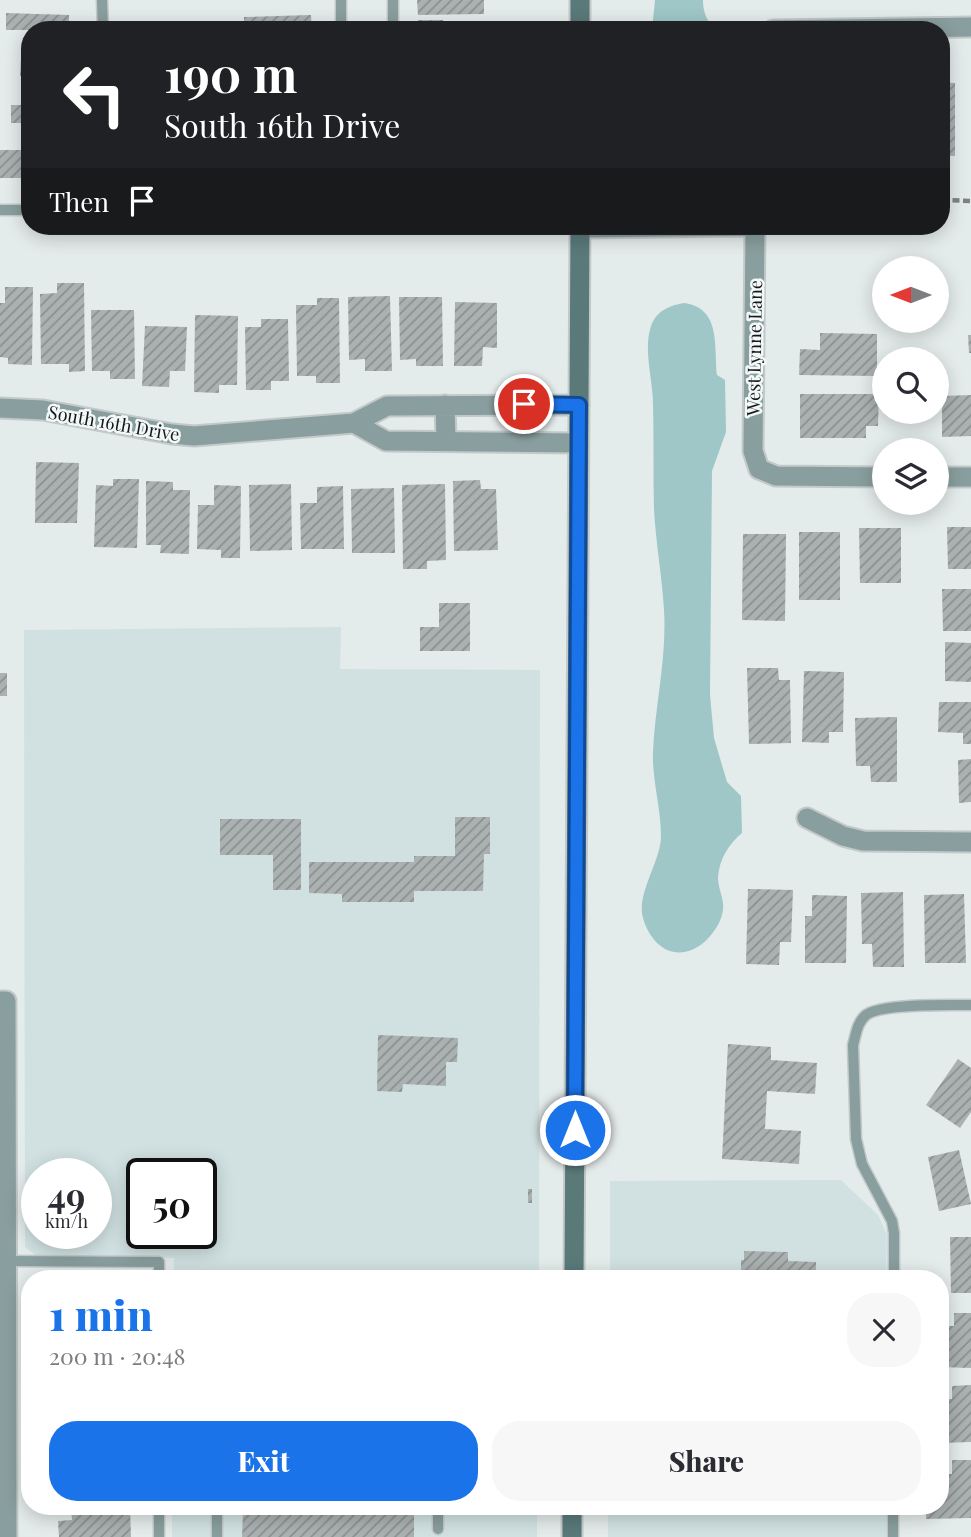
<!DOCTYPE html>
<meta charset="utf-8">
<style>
body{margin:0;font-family:"Playfair Display",serif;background:#f7f7f7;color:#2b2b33;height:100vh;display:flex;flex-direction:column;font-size:26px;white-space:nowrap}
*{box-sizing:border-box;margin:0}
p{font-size:23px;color:#7c7c81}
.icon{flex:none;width:38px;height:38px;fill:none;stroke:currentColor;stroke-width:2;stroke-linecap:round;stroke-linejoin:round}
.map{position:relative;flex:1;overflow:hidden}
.sheet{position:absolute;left:21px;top:1270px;width:928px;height:245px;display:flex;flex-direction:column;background:#fff;border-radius:28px;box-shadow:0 4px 18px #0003}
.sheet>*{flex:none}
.banner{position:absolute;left:21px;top:21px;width:929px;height:214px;border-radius:28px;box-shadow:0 4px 18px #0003;background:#202124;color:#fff;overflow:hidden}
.needle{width:46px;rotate:270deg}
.fabs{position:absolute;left:872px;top:256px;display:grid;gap:14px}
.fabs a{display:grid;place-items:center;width:77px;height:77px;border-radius:50%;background:#fff;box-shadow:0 4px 18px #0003;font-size:35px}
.speed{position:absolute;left:21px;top:1158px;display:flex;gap:14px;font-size:35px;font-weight:700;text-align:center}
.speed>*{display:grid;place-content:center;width:91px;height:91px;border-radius:50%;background:#fff;box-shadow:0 4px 18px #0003;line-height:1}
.speed small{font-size:18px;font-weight:400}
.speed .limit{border:4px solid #111;border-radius:10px;background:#fff;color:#111}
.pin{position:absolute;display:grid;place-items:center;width:60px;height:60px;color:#fff;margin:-30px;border:4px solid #fff;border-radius:50%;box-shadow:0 2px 7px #0007}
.me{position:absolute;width:77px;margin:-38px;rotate:0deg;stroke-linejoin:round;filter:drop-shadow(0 0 5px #0008)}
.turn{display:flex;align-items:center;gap:24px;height:147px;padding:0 28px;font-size:32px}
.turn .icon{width:91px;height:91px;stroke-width:2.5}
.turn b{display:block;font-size:49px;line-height:60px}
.then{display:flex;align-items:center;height:66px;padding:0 28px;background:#0003;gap:14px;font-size:26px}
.round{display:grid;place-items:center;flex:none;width:74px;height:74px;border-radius:28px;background:#f7f7f7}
.head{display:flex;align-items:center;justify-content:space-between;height:119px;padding:0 28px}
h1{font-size:42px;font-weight:800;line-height:52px;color:#1a73e8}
.cta{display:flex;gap:14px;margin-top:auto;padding:14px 28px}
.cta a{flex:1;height:80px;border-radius:28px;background:#1a73e8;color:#fff;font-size:28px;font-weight:800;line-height:80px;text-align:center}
.cta a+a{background:#f7f7f7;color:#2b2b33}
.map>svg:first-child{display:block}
</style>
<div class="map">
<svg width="971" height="1537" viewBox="0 0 971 1537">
<defs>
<pattern id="building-hatch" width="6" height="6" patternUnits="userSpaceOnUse" patternTransform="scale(1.75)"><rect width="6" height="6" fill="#abb1b1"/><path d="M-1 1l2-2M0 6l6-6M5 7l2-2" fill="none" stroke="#8a8f8f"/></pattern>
</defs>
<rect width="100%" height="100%" fill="#e4ebeb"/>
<path fill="#d1e1e1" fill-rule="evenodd" d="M341 627 340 669 540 670 539 1279H174V1258L38 1257 25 1247 24 630ZM37 1174H96V1234H37ZM142 1174H201V1234H142Z
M841 1180 878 1215 887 1235 886 1279H610V1181Z
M172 1507H537V1537H172Z
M608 1507H886V1537H608Z"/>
<path fill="#9fc7c7" d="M655 0H703C703 13 707 22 717 30H652Z
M684 303C721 308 714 345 717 375L725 380 726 432 712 471 710 695 714 738 727 782 741 796 742 833C729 844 719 859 718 878 718 886 722 895 723 903 725 918 713 935 702 944 675 964 651 946 643 918 636 894 661 861 661 836 661 808 652 780 653 752 655 705 667 658 664 610 662 577 656 544 654 510 653 475 654 440 653 404 653 380 643 350 651 326 657 310 669 306 684 303Z"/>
<path fill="url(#building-hatch)" d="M417 0H484V14L418 15Z
M6 13 69 15V30H6Z
M311 15 312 30H244V17Z
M418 20H443V30H418Z
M21 59 30 60V76H20Z
M942 82 955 83V156H942Z
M11 105H30V123H11Z
M0 150H30V178H0Z
M57 283H84L85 371 69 372V364H41L40 294 57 293Z
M5 287H33L32 365 8 364V358L0 357V303H5Z
M390 296 392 371H365V359L349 360 348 297Z
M399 297H442L443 366H416V359L400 360Z
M317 298H339L340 383H316V376H297L296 305H317Z
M455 302 497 303V348L483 347 482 366H454Z
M91 310H134L135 379H110V371H92Z
M195 315 238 316 237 385H219V393L194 392Z
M261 319H288L289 381H271V390H246L245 327H261Z
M145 326 187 327 185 371H170L169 387 142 386Z
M820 333 877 334V376L799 375 800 349 820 350Z
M968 335H971V353H969Z
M800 394H879L878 426H866V438H800Z
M971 395V436L942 437V396Z
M36 462 79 463 77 523H35Z
M113 479H139L137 548 94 547 96 485 113 486Z
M480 480 481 489H496L498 550 454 551 453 481Z
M146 481 173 482V490H190L189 554 160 553 161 545H146Z
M291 484 292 550 250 551 249 485Z
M445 484 446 560 427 561V569H403L402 485Z
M214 485 241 486 240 558H221V550L197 549 198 505H214Z
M343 486 344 549H301L300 503H317V487Z
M394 488 395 553H352L351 489Z
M947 527H971V569H948Z
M859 528H901V583H860Z
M799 532H840V600H799Z
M743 534H786L785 621 742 620Z
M942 589H971V631H943Z
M439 603H470V651H420V627H439Z
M945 642 971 643V682L945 681Z
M747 668H778L779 680H790L791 743 749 744Z
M804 671 844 672 843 732H829V743L802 742Z
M0 673H7V696H0Z
M939 702H971V744H963V733L938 732Z
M897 717V782H871L870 766H856L855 718Z
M971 759V802L959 803 958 760Z
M455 817H490V854H484L483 891H414V902H342V894L309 893V862H414V856H455Z
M220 819H301V890H273V855H220Z
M748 889 793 890 791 942H780L779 965 746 964Z
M903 892 904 967H873L872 944H862L861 893Z
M964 894 966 963H925L924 895Z
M812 895 847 896 846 963H805V916H812Z
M378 1035 458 1038 457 1062H446V1086L403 1084 402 1092 377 1091Z
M728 1044 771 1047V1060L817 1063 815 1094 767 1091 765 1129 801 1131 799 1164 722 1159Z
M958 1059 971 1068V1112L960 1128 926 1105Z
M959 1150 971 1204 939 1211 928 1157Z
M528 1189H532V1203H528Z
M950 1237H971V1293H951Z
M744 1251 788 1252V1261L816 1262V1279H741V1260H744Z
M954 1313H971V1368L940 1367V1326H954Z
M971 1385V1442L940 1443V1399H952V1386Z
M952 1460H971V1518L926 1519V1507H940V1474H952Z
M71 1507H130L131 1537H59L58 1521 72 1520Z
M230 1507H414V1537H242L243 1510H230Z
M720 1507H823V1512H720Z"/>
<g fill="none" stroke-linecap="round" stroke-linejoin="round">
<defs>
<path id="service" d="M102 0 103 30
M341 0V30
M393 30V0
M0 210H30
M391 226 580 228
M6 1261 159 1262V1279
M894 1279V1233L892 1221 862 1164 856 1139 853 1045C856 1035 857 1022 866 1015 881 1003 950 1005 971 1005
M159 1507V1537
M438 1507V1529
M217 1537V1507
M893 1537V1507"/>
<path id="minor" d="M773 30 971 27
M755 226 753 451 759 469 776 476 884 477
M580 228 750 226
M445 405 446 441
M0 408 43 410 172 434 194 436 354 423 387 406 579 405
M354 423 386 441 578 443
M936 477H971
M807 818 843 836 863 841 971 842
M0 1001H6L7 1537"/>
<path id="secondary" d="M580 30V0
M574 1279 580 226
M572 1537V1507"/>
</defs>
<use href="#service" stroke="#c3c9c9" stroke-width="13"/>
<use href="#minor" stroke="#c3c9c9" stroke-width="23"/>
<use href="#secondary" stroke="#c3c9c9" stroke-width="23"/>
<path stroke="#7d8282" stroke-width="4.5" stroke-dasharray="7 3.5" stroke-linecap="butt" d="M942 200 971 201"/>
<use href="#service" stroke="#899e9e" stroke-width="10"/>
<use href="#minor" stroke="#899e9e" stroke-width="19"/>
<use href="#secondary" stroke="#5a7979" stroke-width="19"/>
</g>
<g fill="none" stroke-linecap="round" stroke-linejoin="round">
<defs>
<path id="route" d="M524 404 579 405 575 1130"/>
</defs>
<use href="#route" stroke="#114b97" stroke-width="18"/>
<use href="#route" stroke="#1a73e8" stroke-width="12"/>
</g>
<g text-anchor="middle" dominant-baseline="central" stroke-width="5" stroke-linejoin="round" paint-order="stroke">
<g font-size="18" fill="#161818" stroke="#f2f8f8">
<text transform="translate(754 348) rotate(-89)">West Lynne Lane</text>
<text transform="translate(114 423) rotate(10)">South 16th Drive</text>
</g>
</g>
</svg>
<div class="fabs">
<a><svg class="needle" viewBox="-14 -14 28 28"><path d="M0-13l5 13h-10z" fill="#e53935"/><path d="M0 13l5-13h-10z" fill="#7c7c81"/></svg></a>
<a><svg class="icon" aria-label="search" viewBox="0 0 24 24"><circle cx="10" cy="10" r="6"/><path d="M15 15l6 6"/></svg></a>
<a><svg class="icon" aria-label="layers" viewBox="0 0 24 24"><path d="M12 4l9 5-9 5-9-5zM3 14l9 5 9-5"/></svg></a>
</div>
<div class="speed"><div>49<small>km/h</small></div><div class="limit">50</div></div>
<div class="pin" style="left:524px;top:404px;background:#d93025"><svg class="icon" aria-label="arrive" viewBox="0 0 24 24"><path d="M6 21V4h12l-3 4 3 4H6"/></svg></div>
<svg class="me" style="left:575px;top:1130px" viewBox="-20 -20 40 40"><circle r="17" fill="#1a73e8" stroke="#fff" stroke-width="3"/><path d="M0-11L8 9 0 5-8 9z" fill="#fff"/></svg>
<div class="banner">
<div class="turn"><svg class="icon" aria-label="left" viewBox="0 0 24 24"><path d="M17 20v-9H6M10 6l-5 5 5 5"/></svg><div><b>190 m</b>South 16th Drive</div></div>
<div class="then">Then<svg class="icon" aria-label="arrive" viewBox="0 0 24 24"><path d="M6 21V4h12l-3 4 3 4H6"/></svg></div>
</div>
<section class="sheet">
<div class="head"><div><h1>1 min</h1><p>200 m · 20:48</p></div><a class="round"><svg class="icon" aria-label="close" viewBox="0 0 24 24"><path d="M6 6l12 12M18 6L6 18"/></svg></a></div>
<div class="cta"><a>Exit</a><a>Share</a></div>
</section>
</div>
